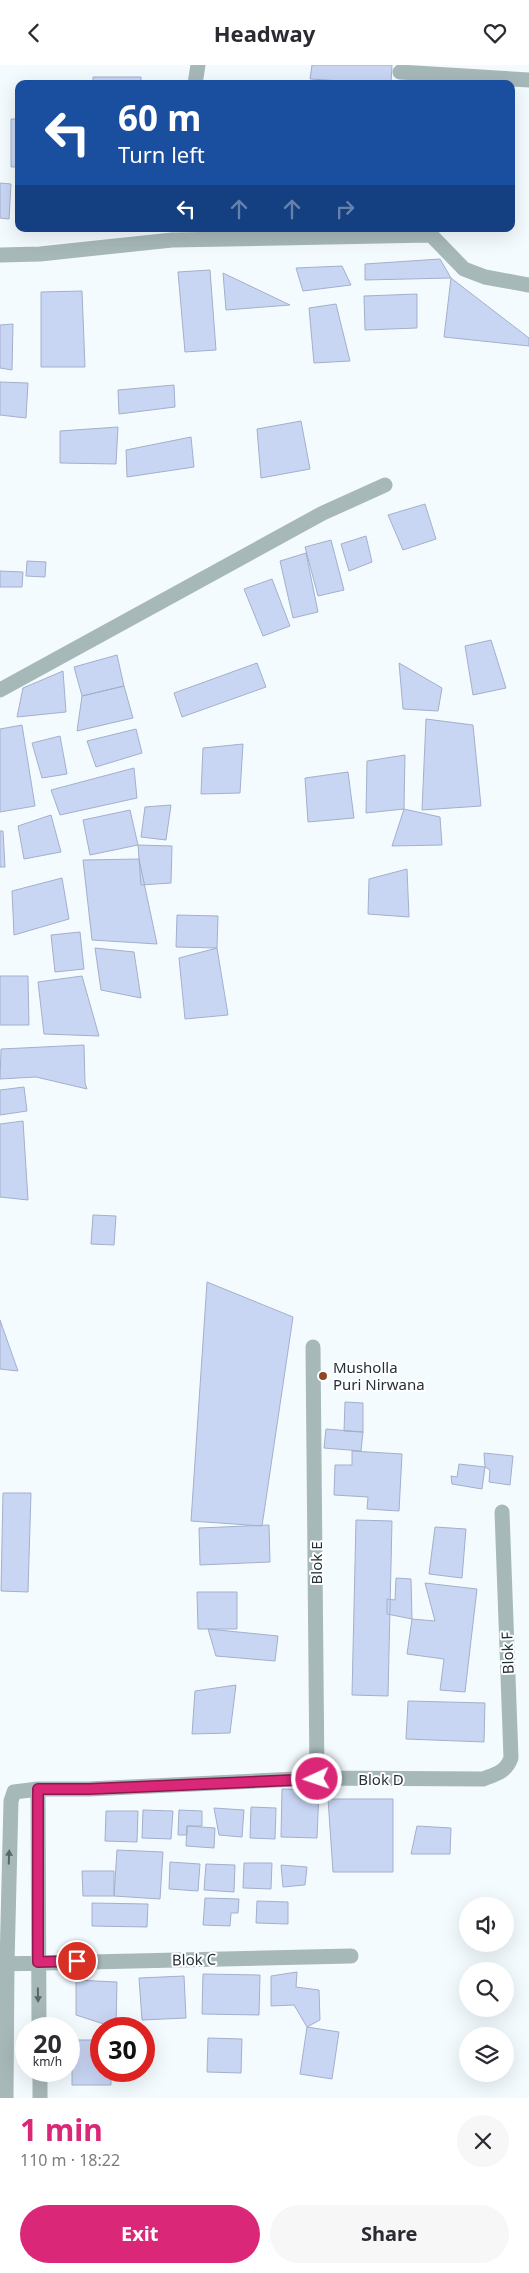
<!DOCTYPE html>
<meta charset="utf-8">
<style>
body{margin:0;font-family:"Noto Sans",sans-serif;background:#f7f7f7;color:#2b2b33;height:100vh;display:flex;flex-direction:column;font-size:19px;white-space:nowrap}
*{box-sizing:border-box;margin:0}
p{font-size:16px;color:#7c7c81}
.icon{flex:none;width:28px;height:28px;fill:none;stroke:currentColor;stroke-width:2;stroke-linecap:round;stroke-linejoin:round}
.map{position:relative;height:2033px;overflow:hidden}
.panel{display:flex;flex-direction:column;background:#fff;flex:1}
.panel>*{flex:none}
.banner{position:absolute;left:15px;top:15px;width:500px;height:152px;border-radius:10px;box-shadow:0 5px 20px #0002;background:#1a4fa0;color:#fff;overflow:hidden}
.fabs{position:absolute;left:459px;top:1832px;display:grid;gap:10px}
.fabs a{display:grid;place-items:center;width:55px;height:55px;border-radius:50%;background:#fff;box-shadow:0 5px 20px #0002;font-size:25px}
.speed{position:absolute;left:15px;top:1952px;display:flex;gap:10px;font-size:25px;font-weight:700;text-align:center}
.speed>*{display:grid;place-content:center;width:65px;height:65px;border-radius:50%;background:#fff;box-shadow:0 5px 20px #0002;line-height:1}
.speed small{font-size:12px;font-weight:400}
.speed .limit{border:8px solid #d22;background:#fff;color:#111}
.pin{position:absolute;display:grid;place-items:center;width:42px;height:42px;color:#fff;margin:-21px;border:2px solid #fff;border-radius:50%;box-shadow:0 1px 5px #0007}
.me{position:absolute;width:55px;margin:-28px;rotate:267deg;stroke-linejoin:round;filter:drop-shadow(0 0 4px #0008)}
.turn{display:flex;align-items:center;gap:18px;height:105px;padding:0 20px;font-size:22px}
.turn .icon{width:65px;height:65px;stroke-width:2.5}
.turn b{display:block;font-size:35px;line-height:42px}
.lanes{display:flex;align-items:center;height:48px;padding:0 20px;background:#0003;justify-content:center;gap:25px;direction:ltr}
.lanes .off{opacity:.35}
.round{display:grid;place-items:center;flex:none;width:52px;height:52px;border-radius:26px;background:#f7f7f7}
.headline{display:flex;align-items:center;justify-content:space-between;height:85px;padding:0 20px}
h1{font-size:30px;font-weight:700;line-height:38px;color:#db2777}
.button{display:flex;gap:10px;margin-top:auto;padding:10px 20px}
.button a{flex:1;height:58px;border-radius:30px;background:#db2777;color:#fff;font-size:20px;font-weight:700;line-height:58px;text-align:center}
.button a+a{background:#f7f7f7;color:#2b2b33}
header{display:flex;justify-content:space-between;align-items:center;height:65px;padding:0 20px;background:#fff;font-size:22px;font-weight:700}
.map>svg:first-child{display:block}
</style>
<header><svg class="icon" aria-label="back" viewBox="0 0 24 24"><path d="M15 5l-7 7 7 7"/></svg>Headway<svg class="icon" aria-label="heart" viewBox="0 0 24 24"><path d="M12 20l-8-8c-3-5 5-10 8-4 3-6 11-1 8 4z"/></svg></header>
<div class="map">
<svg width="529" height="2033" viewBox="0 0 529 2033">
<rect width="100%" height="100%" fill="#f4fbff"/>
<path fill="#c8d5f3" stroke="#a3b0cc" d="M312 0H392L391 19 310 14Z
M93 12H141V19H93Z
M11 54H19V102H11Z
M0 118 11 119 9 154 0 153Z
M440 194 451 213 365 215V199Z
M342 201 351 220 303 226 296 203Z
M210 205 216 285 185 287 178 207Z
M223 208 290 240 226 245Z
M451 213 529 273V281L444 272Z
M82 226 85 302H41V227Z
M417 229V263L365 265 364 231Z
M336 239 350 296 314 298 309 243Z
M13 259 12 305 0 303V260Z
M0 317 28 318 26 353 0 350Z
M174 320 175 342 119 349 118 325Z
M301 356 310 404 261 413 257 364Z
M118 362 116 399 60 398V366Z
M191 372 194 402 127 412 126 385Z
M425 439 436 474 403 485 388 450Z
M366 471 372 497 349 506 341 479Z
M331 475 344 525 318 531 305 482Z
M306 488 318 547 293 553 280 496Z
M27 496 46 497 45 512 26 511Z
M0 506 23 507 22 522H0Z
M272 514 290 561 263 571 244 524Z
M491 575 506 623 473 630 465 581Z
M117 590 124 621 82 631 74 602Z
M257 598 266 622 182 652 174 628Z
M399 598 442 623 438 646 403 644Z
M63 606 66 647 17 652 23 623Z
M124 621 133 653 77 666 82 631Z
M426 654 473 660 481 741 422 745Z
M22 660 35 741 0 747V664Z
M136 664 142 688 96 702 87 676Z
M60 671 67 709 42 713 32 678Z
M243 679 240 728 201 729 203 683Z
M405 690 404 744 366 748 367 696Z
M134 703 137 733 60 750 51 725Z
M348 707 354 753 308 757 305 713Z
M171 740 166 775 141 772 145 742Z
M404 744 440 752 442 780 392 781Z
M130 745 138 780 90 790 83 755Z
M51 750 61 787 24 794 18 761Z
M0 766H3L5 802H0Z
M138 780 172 781 171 818 141 820Z
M139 794 157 879 92 875 83 795Z
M407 804 409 852 368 849 369 814Z
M62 813 69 854 14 870 12 826Z
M177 850 218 851 217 883 176 882Z
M80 867 84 904 55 907 51 870Z
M95 883 134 887 141 933 101 925Z
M217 883 228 950 185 954 179 893Z
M0 911H28L29 960H0Z
M82 911 99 971 44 969 38 917Z
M84 980 85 1018 87 1024 36 1012 0 1014 1 984Z
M24 1022 27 1046 0 1050V1025Z
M23 1056 28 1135 0 1132V1059Z
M93 1150 116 1151 114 1180 91 1179Z
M207 1217 293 1252 262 1461 191 1456Z
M0 1255 18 1306 0 1304Z
M345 1337 363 1338V1367L344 1366Z
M326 1364 363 1367 361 1386 324 1383Z
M352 1386 402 1389 399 1446 367 1444 368 1432 334 1430 335 1400H352Z
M484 1388 513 1391 510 1420 489 1417 490 1405 485 1402Z
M459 1399 485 1402 482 1424 452 1419 451 1411 457 1412Z
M3 1428H31L28 1527 1 1526Z
M356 1455 392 1456 388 1631 352 1630Z
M269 1460 270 1497 200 1500 199 1463Z
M435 1462 466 1464 462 1513 429 1509Z
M396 1513 411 1514 412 1554 387 1549V1534L395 1535Z
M425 1518 477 1524 465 1627 440 1625 444 1594 407 1589 412 1554 435 1556Z
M197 1527H237V1564H198Z
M208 1564 278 1571 275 1596 216 1591Z
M236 1620 230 1668 192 1669 195 1626Z
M408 1636 485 1638 484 1677 406 1674Z
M282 1724 319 1725 317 1773 281 1772Z
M328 1734H393V1807H333Z
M251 1742 276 1743 275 1774 250 1773Z
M214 1743 244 1745 242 1772 219 1770Z
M143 1745 173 1746 171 1774 142 1773Z
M179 1745 202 1746V1761H187V1770H178Z
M106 1746H138L137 1777 105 1776Z
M187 1761 215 1763 214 1783 186 1781Z
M417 1761 451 1763 450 1789H411Z
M117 1785 163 1787 160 1834 114 1831Z
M170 1797 200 1799 198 1826 169 1824Z
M244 1798H272L271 1824 243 1823Z
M206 1799 235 1800 234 1827 204 1825Z
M281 1800 307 1802 305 1820 283 1822Z
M82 1806H114V1831H83Z
M205 1833 239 1834 238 1848H231L230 1861 203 1860Z
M257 1836 288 1837V1859L256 1858Z
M92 1838 148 1839 147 1862 92 1861Z
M297 1907 296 1922 319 1925 320 1955 307 1962 294 1940 271 1941V1911Z
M203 1909 260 1910 259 1950 202 1949Z
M184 1911 186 1953 142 1955 139 1913Z
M76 1915 117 1917 116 1963 76 1950Z
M307 1962 339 1967 332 2014 300 2009Z
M208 1973 242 1974 241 2008 207 2007Z
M72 1975H101V2006H111V2020H72Z"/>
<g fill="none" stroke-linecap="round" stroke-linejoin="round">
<path stroke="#a7b8b9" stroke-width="15" d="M400 7 529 15
M195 19 198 0
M429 164 431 170 464 204 485 212 529 220
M0 190 40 189 172 175 431 170
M0 625 323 448 385 420
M313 1282 317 1713
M38 1724 39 1964
M0 1899 351 1891
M40 2006V2033
M6 2033 7 1899 11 1736 14 1727 38 1724H89L317 1713 483 1714C496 1709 506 1707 511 1693L502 1447"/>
</g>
<defs><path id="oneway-solid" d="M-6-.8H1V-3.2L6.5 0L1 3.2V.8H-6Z" transform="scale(1.25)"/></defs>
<g fill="#58676c">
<use href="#oneway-solid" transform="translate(9 1792) rotate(-88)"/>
<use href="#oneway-solid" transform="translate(38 1930) rotate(89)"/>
</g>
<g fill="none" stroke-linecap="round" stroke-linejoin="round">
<defs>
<path id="route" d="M77 1896 38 1897V1724H89L317 1714"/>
</defs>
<use href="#route" stroke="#8e194d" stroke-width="12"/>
<use href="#route" stroke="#db2777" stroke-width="9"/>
</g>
<circle fill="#8f4726" stroke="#fff" stroke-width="2" cx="323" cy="1311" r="5"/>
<g text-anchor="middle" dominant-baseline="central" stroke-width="4" stroke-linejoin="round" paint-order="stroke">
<g font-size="15" fill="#243138" stroke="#fff" text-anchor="start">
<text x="333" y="1302">Musholla<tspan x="333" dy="17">Puri Nirwana</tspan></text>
</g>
<g font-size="15" fill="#243138" stroke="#fff">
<text transform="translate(316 1498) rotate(-90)">Blok E</text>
<text transform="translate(507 1588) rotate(-92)">Blok F</text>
<text x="381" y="1714">Blok D</text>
<text transform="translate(194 1894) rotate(-1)">Blok C</text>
</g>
</g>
</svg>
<div class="fabs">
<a><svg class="icon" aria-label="sound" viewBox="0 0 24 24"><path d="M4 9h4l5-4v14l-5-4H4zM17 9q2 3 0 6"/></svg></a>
<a><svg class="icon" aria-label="search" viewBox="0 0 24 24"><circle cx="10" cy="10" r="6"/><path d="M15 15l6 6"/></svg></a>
<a><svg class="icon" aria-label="layers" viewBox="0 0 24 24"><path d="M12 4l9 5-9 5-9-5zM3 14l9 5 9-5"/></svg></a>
</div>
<div class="speed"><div>20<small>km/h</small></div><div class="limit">30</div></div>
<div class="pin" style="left:77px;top:1896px;background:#d93025"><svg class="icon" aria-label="arrive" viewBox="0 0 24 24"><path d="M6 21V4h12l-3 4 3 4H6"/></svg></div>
<svg class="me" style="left:317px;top:1714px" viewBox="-20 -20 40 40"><circle r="17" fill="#db2777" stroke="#fff" stroke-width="3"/><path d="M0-11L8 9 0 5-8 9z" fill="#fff"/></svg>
<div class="banner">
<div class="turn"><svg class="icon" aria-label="left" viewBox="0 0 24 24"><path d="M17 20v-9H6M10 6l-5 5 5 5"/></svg><div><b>60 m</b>Turn left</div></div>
<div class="lanes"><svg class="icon" aria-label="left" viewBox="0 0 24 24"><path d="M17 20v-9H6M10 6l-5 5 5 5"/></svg><svg class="icon off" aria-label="ahead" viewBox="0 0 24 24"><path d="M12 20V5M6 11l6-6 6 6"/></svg><svg class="icon off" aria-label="ahead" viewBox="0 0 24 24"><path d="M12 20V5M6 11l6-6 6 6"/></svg><svg class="icon off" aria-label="right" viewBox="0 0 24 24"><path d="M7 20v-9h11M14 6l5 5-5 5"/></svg></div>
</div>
</div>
<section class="panel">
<div class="headline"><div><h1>1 min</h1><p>110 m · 18:22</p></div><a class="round"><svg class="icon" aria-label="close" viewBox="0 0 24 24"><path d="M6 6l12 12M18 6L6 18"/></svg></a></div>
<div class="button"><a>Exit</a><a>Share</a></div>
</section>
